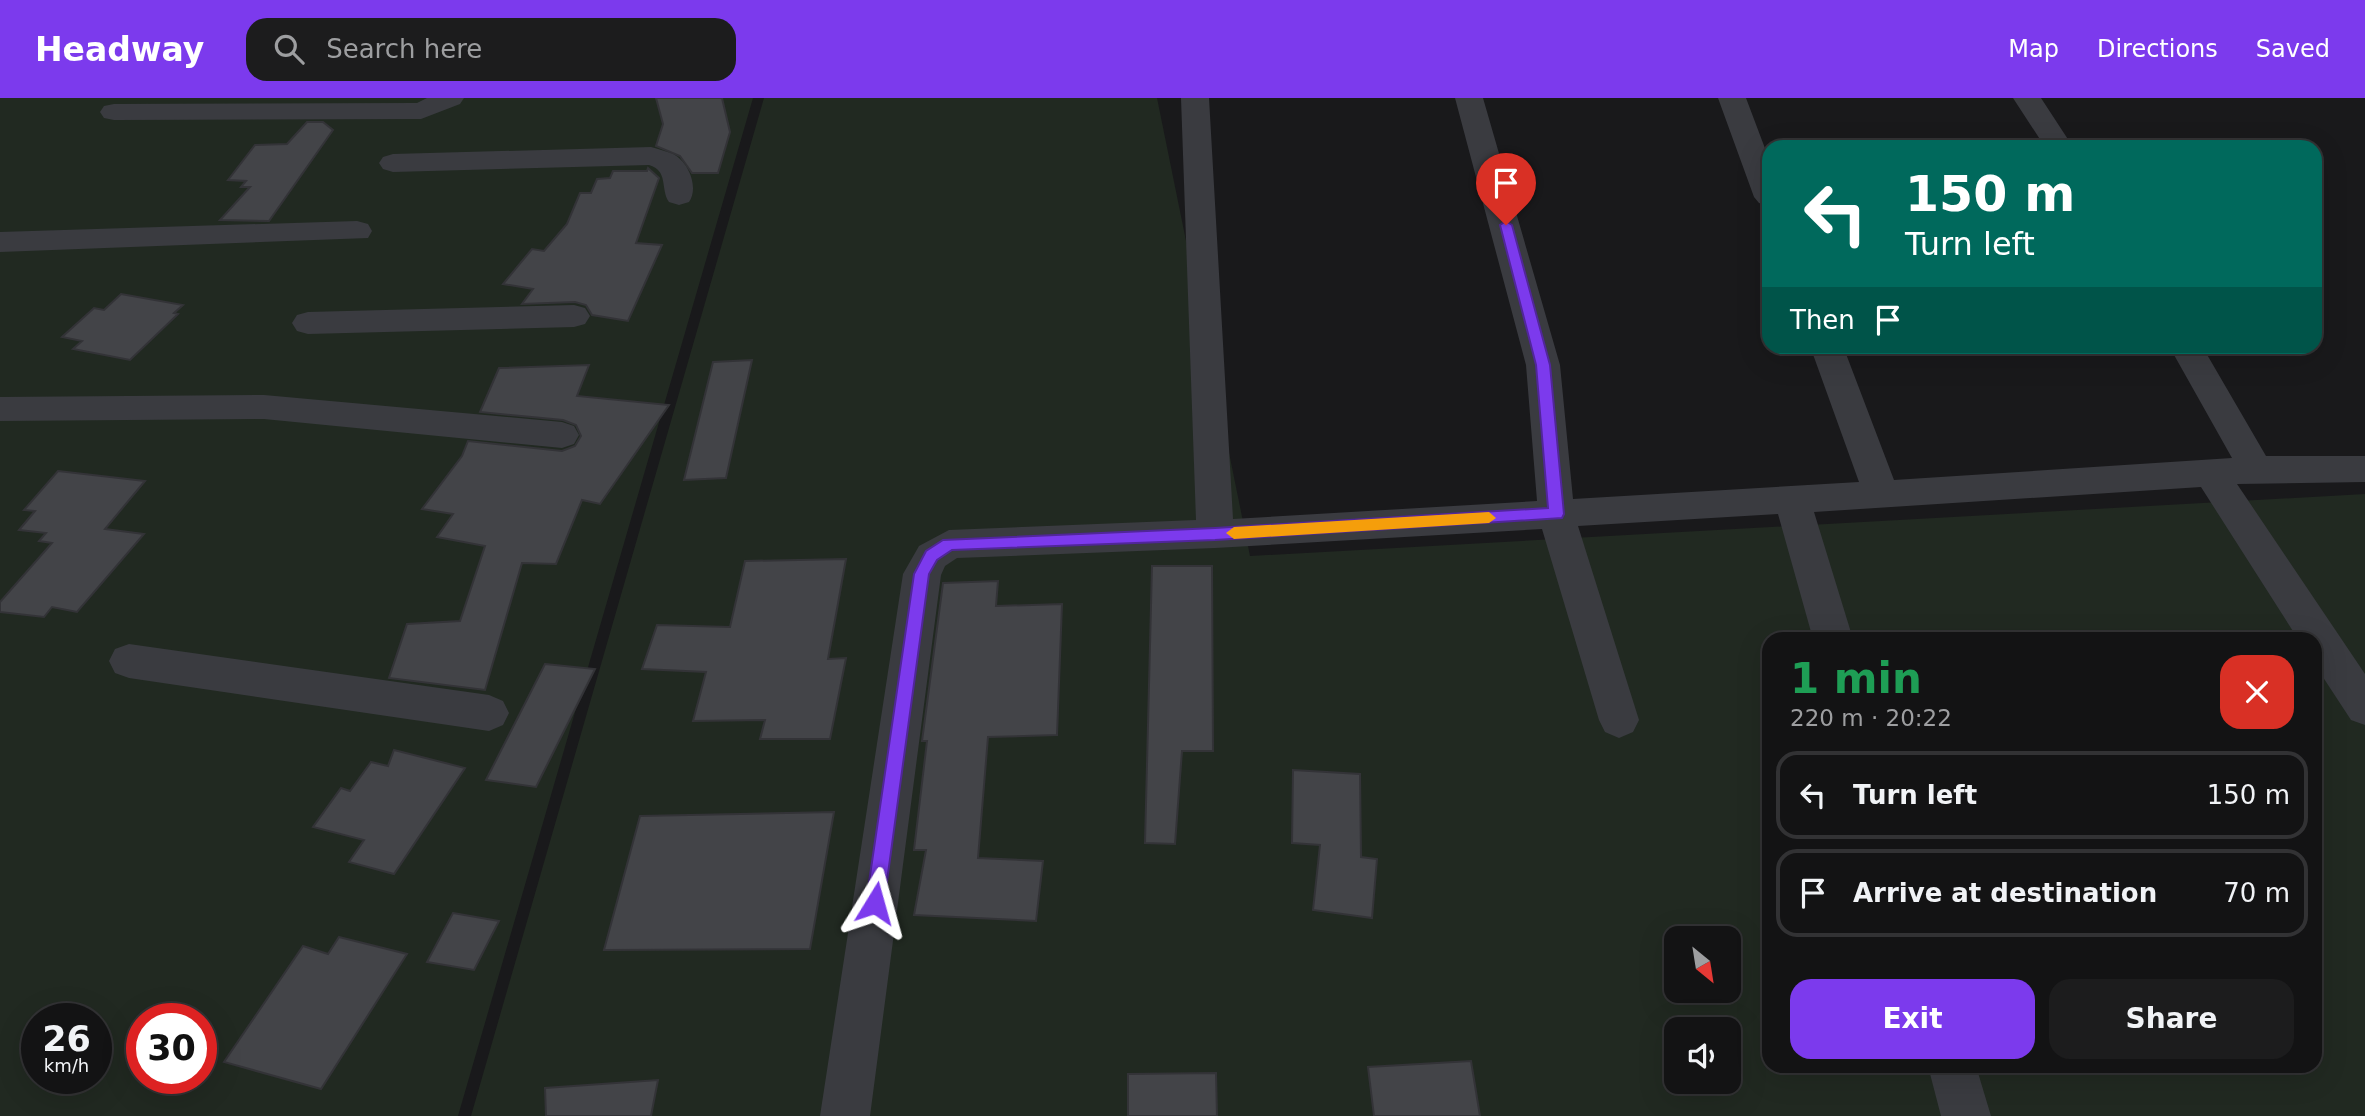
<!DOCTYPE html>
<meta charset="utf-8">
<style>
body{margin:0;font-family:"DejaVu Sans",sans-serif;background:#1c1c1d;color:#f1f3f6;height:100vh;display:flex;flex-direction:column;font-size:26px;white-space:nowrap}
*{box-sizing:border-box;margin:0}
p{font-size:23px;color:#9d9ea0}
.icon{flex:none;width:38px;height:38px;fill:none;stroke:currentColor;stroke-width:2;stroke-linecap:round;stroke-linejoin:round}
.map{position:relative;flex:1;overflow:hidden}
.drawer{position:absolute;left:1762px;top:534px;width:560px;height:441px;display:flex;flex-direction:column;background:#131314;border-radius:21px;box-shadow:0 7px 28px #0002,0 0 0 2px #323234}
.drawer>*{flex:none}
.guide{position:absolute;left:1762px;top:42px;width:560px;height:214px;border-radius:21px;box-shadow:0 7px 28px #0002,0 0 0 2px #323234;background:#00695c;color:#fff;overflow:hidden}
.needle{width:46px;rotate:150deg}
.buttons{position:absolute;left:1664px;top:828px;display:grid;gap:14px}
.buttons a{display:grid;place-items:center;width:77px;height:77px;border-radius:14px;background:#131314;box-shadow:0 7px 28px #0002,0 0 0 2px #323234;font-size:35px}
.speed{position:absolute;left:21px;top:905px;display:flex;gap:14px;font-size:35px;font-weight:700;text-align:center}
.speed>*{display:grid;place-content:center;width:91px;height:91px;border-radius:50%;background:#131314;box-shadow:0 7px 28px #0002,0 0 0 2px #323234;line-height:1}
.speed small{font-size:18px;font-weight:400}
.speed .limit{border:10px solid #d22;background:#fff;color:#111}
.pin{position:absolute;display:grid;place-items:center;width:60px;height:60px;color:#fff;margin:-72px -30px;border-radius:50% 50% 50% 0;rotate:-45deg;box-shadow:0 0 7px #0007}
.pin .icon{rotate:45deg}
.me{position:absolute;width:77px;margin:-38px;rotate:8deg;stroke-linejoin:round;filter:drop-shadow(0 0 5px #0008)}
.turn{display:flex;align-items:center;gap:24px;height:147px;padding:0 28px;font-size:32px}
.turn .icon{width:91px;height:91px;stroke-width:2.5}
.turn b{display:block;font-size:49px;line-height:60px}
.then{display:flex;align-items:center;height:66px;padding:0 28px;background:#0003;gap:14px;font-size:26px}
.round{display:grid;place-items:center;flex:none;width:74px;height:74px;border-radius:21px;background:#1c1c1d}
.head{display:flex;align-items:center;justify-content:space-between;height:119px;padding:0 28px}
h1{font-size:42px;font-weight:600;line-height:52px;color:#1e9e55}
.cta{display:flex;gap:14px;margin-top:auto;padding:14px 28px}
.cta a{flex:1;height:80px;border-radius:21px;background:#7c3aed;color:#fff;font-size:28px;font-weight:600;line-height:80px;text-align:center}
.cta a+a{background:#1c1c1d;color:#f1f3f6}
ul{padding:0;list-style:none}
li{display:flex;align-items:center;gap:21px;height:88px;margin:0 14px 10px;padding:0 14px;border:4px solid #323234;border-radius:21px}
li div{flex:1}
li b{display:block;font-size:26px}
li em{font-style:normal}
header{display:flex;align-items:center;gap:42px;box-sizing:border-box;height:98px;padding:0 35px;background:#7c3aed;color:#fff}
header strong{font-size:33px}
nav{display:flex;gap:38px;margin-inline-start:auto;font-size:24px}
.search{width:490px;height:63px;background:#1c1c1d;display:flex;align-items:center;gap:18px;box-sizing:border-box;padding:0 24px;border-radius:21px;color:#9d9ea0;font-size:26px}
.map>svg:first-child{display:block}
</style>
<header>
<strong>Headway</strong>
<div class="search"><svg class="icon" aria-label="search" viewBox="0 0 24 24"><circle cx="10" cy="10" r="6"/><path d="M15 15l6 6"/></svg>Search here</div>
<nav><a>Map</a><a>Directions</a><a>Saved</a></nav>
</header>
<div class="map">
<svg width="2365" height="1018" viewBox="0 0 2365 1018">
<rect width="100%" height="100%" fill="#19191b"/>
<path fill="#212921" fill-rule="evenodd" d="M0 0H753L458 1018H0ZM37 920H96V980H37ZM142 920H201V980H142Z
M764 0H1157L1250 458 2365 396V1018H471ZM1769 541H2315V968H1769ZM1676 840H1729V892H1676ZM1676 931H1729V984H1676Z"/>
<path fill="#434448" stroke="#333337" stroke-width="2" d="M656 0H722L730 34 718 75H692L680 58 656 48 663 26Z
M307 24H323L333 32 269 123 220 122 250 89H241L246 83 228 82 255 47 287 46Z
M648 70 659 80 636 145 662 147 628 223 592 217 586 207 575 204 522 206 533 191 503 186 532 151 544 153 567 126 580 95H591L597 81 610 80 613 73H647Z
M121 196 183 207 174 215 178 216 130 262 73 251 82 243 62 239 94 210 104 212Z
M752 262 726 380 684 382 713 264Z
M589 267 577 298 669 307 600 406 582 402 556 466 522 465 485 592 389 580 407 526 460 523 485 448 437 439 453 416 422 411 462 358 468 343 562 353 575 348 581 338 576 327 563 322 480 314 499 270Z
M58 373 145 383 105 431 144 436 77 514 52 509 44 519 0 514V504L52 445 39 443 46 435 19 432 35 413 24 412Z
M846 461 828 561 846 560 830 641H760L765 622 693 623 706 574 642 571 657 527 730 529 745 463Z
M1152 468H1212L1213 653H1182L1175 746 1145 745Z
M998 483 996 508 1062 506 1057 637 988 639 978 760 1043 763 1036 823 914 817 926 752H914L927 643H922L943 485Z
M545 566 595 571 536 689 486 682Z
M394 652 465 670 394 776 349 764 364 742 313 729 341 690 350 693 371 664 388 668Z
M1293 672 1360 676 1361 759 1377 761 1372 820 1313 812 1320 747 1292 745Z
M834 714 810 851 604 852 640 718Z
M453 815 499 823 474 872 427 864Z
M339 839 407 856 321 991 224 964 303 848 328 856Z
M1471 963 1480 1018H1374L1368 969Z
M1216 975 1217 1018H1128V976Z
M658 982 651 1018H546L545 990Z"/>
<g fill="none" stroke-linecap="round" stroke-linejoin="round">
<path fill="#3a3b40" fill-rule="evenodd" d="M427 0H464L460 6 421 21 114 22 104 20 100 14 104 8 114 6 417 5Z
M1181 0H1209L1233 421 1537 403 1526 267 1455 0H1483L1560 267 1573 401 1859 384 1810 248H1843L1894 382 2232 360 2169 248H2202L2266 358H2365V384L2237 386 2365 576V627L2351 622 2315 567V541H2298L2201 389 1814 414 1853 541H1813L1778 416 1578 428 1639 622 1633 634 1619 640 1605 634 1599 622 1542 431 1215 450 957 460 945 468 941 477 870 1018H820L903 476 919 448 949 432 1196 422Z
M1718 0H1746L1769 61V108L1759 105 1754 99Z
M2013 0H2041L2073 49H2045Z
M651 49C658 51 666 53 673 56 689 64 699 90 689 104L679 107 669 104C660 91 669 73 649 67L393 74 383 71 379 65 383 59 393 56Z
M357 123 368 126 372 133 368 140 0 154V134Z
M574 207 585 210 590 218 585 226 574 229 308 236 297 233 292 225 297 217 308 214Z
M264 297 562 324 574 328 579 337 574 346 562 350 264 321 0 323V299Z
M129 546 489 597 503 603 509 615 503 627 489 633 129 580 115 575 109 563 115 551Z
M1928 968H1976L1991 1018H1941Z"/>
</g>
<path fill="#7c3aed" stroke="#51269a" stroke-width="2" d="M1506 123 1512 127 1550 267 1564 416 1562 420 1215 442 952 452 937 462 929 476 884 805 882 811 875 813 868 811 866 805 914 476 926 453 943 442 1215 430 1548 410 1536 267 1500 127Z"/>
<path fill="#f59e0b" d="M1489 414 1496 420 1489 425 1234 441 1226 435 1234 429Z"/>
</svg>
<div class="buttons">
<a><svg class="needle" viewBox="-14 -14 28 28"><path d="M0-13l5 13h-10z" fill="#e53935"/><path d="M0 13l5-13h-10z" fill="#9d9ea0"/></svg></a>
<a><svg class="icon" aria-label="sound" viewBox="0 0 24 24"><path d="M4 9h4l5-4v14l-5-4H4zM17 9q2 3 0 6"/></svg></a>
</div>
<div class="speed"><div>26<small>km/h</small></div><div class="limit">30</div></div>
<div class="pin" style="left:1506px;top:127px;background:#d93025"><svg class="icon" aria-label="arrive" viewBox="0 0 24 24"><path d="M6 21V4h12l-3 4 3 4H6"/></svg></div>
<svg class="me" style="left:875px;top:805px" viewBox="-20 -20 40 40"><path d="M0-17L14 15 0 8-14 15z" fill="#7c3aed" stroke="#fff" stroke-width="4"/></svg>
<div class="guide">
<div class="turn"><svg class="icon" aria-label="left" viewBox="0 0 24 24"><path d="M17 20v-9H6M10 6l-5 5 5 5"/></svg><div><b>150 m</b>Turn left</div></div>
<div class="then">Then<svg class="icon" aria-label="arrive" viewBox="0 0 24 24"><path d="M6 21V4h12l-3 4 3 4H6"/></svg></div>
</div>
<section class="drawer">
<div class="head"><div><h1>1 min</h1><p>220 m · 20:22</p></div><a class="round" style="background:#d93025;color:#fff"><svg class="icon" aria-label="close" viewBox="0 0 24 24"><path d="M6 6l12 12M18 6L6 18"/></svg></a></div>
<ul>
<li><svg class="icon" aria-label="left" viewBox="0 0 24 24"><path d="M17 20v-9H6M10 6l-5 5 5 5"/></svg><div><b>Turn left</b></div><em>150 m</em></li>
<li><svg class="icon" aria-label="arrive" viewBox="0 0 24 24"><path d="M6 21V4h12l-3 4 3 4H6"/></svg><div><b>Arrive at destination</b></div><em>70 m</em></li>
</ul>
<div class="cta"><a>Exit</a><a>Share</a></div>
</section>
</div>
